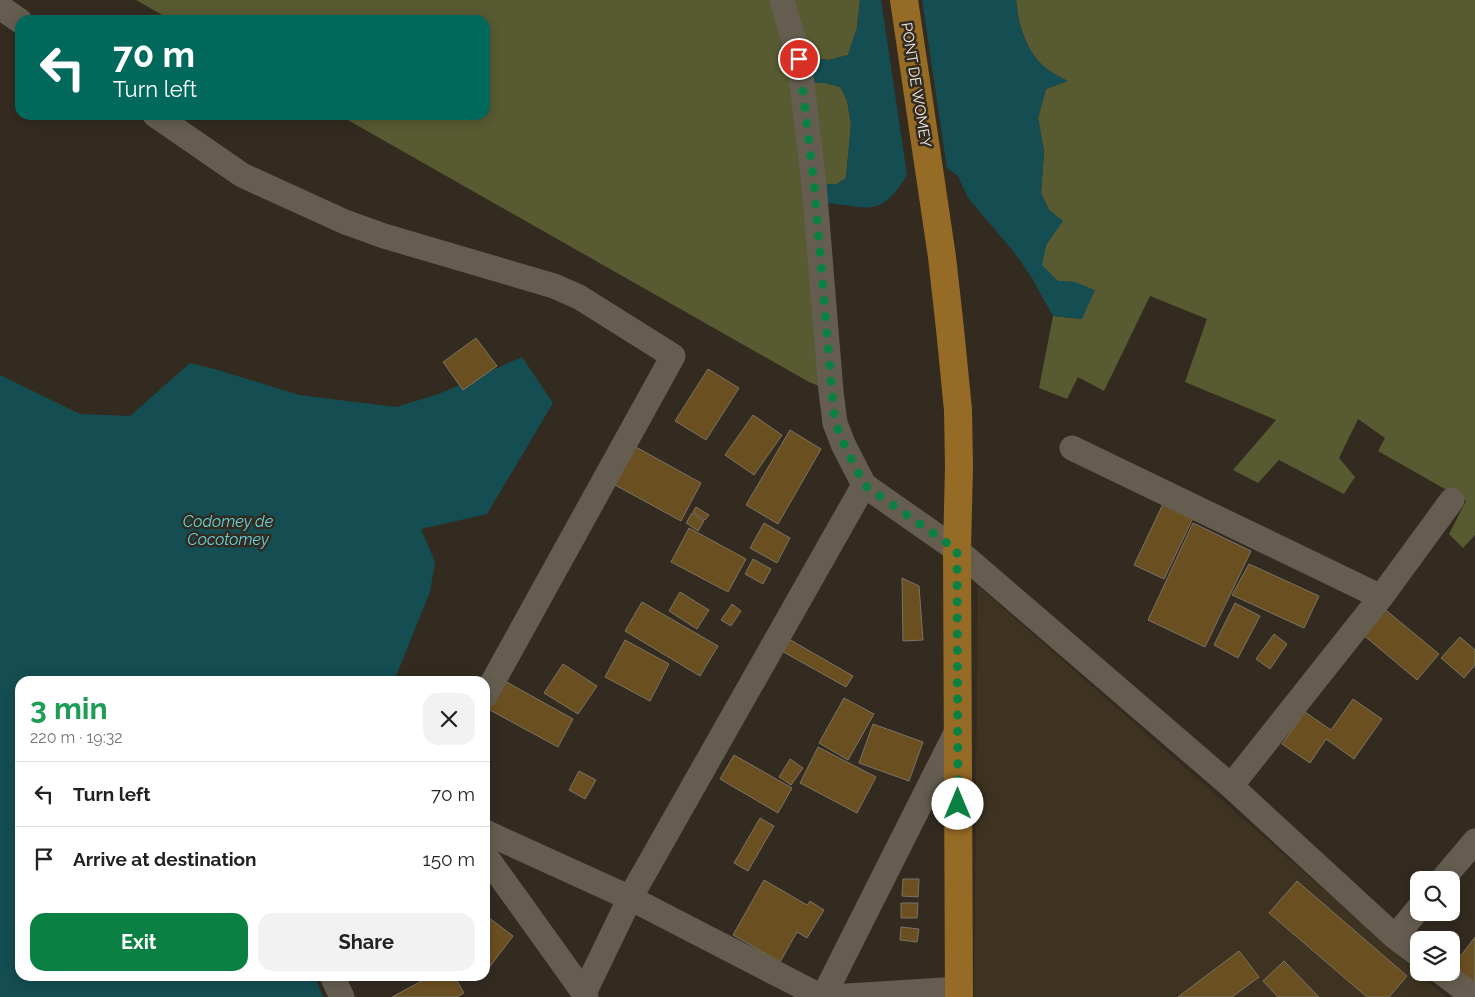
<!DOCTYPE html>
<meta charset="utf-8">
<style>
body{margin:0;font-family:Raleway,sans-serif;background:#f2f2f2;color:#222;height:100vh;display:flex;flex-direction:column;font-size:19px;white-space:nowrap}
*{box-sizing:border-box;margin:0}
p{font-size:16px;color:#767676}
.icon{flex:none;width:28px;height:28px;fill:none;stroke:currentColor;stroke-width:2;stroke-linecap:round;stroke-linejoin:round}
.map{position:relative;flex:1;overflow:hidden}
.drawer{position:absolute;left:15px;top:676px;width:475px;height:305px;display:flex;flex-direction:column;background:#fff;border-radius:15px;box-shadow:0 2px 12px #0003}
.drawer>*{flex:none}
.hud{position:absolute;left:15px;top:15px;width:475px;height:105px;border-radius:15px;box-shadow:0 2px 12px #0003;background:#00695c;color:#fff;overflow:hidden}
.buttons{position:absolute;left:1410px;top:871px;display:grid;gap:10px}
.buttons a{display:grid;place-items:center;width:50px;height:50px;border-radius:10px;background:#fff;box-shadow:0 2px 12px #0003;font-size:25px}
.pin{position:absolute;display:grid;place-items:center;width:42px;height:42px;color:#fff;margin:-21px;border:2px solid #fff;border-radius:50%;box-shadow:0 1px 5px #0007}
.me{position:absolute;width:55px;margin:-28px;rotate:0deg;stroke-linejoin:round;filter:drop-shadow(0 0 4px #0008)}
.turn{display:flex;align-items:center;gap:18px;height:105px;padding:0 15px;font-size:22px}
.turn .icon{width:65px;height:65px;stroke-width:2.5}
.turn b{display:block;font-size:35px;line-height:42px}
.round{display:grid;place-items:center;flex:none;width:52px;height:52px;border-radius:15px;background:#f2f2f2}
.headline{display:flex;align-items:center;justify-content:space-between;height:85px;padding:0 15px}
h1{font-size:30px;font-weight:700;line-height:38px;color:#1e9e55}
.primary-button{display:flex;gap:10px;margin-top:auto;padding:10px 15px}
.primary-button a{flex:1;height:58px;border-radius:15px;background:#0b8043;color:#fff;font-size:20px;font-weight:700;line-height:58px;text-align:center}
.primary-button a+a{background:#f2f2f2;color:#222}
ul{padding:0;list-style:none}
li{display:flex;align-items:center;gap:15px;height:65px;padding:0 15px;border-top:1px solid #e0e0e0}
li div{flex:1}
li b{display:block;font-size:19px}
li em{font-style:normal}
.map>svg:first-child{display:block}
</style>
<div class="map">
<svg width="1475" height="997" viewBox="0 0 1475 997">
<rect width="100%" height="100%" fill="#332b20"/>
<path fill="#3e3321" d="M978 586 1446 997H974Z"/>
<path fill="#585a32" d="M136 0H860L857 28 848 55 829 60 809 58 801 81 825 83 840 87 847 100 851 124 846 178 837 184H815L831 391 809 382 339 115H485V20H171Z
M1016 0H1475V535L1463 548 1449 534 1466 501 1378 451 1385 438 1358 419 1339 458 1355 477 1344 494 1279 460 1258 483 1233 470 1276 420 1185 382 1207 319 1150 296 1104 391 1078 377 1067 399 1039 388 1053 316 1082 319 1075 282 1058 281 1041 266 1046 245 1062 221 1049 210 1041 193 1044 152 1038 118 1046 89 1067 81C1061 77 1053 74 1047 69 1027 54 1018 25 1016 0Z"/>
<path fill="#144e52" d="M860 0H1016C1018 25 1027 54 1047 69 1054 74 1061 77 1068 81L1046 89 1038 118 1044 152 1041 193 1049 210 1063 221 1046 245 1042 265 1058 281 1075 282 1095 290 1082 319 1053 316 1032 278 1014 252 968 198 958 176 947 168 907 175C877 225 863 202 816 203L814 184H837L846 178 851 124 847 100 840 87 825 83 801 82 809 58 829 60 848 55 857 28Z
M522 357 553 403 487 514 421 529 435 562 430 592 394 681H20V976H315L323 997H0V375L80 414 130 416 190 363 218 370 299 395 396 407 439 394Z"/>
<path fill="#332b20" d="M881 0H922L947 168 907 175Z"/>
<path fill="#6a4f21" stroke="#7b7365" d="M476 338 497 366 463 390 443 362Z
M708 369 739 388 706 440 675 421Z
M753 415 782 435 754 475 725 455Z
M790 430 821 449 778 524 746 505Z
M625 441 701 483 681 521 604 479Z
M1164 502 1194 516 1164 579 1134 565Z
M696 507 709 515 705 520 693 512Z
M692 513 704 521 698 531 686 523Z
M764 523 790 538 777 563 750 548Z
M1193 523 1251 551 1205 647 1148 620Z
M689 528 746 559 728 592 671 562Z
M753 559 771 569 763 584 745 574Z
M1249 564 1319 596 1304 628 1232 595Z
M902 578 919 586 923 640 903 641Z
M680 592 709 610 697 629 669 611Z
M642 602 718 646 700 676 625 631Z
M1376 602 1439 654 1417 680 1355 628Z
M1235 603 1260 616 1238 658 1214 645Z
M732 604 741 611 731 626 721 620Z
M1274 634 1287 644 1270 669 1256 659Z
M1460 637 1475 650V665L1464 678 1441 658Z
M787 638 853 676 846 687 780 650Z
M625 640 669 664 650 701 605 677Z
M563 664 597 686 578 714 544 693Z
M503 680 573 719 558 747 488 709Z
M844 698 874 714 848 760 819 743Z
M1353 699 1382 719 1354 759 1326 739 1310 763 1282 744 1305 712 1331 730Z
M873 724 923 742 909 781 859 763Z
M818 747 876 777 857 813 800 783Z
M734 755 792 788 778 813 720 779Z
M790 759 803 768 791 785 779 777Z
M579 771 596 780 585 799 569 790Z
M760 818 774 826 748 871 734 863Z
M903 879H919L918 897 902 896Z
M764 880 807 905 810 901 824 910 807 938 797 932 780 962 733 935Z
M1297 881 1407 976 1389 997H1367L1269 913Z
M901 903H918L917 918H901Z
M488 917 513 936 485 973V920Z
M901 927 919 929 917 942 900 940Z
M1475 937V983L1453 966Z
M1239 951 1259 977 1232 997H1178Z
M1284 961 1319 997H1278L1263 981Z
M431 976H454L464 993 457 997H392Z"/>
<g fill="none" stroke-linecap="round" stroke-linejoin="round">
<path stroke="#655d50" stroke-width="25" d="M782 0 799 59 814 184 831 391 835 423 843 444 864 485 957 550 1231 786 1395 937 1419 955
M0 7 20 21
M155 115 242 175 345 222 384 236 554 286 579 297 673 356 485 696
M1072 448 1381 597
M1231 786 1381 597 1452 500
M485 832 630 898 822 997
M485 855 584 993 586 997
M1442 880 1475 841
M1395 937 1419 908
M1441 972 1474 997
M332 976 342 997
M584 993 630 898 864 485
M823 997 958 729
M831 997 959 989"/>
<path stroke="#966b25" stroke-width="28" d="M904 0 942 257 950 329 958 410 959 467 957 550 959 997"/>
</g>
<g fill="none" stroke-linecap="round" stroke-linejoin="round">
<path stroke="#0b8043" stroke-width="9" stroke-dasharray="0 16.2" d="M799 59 814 184 832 392 835 422 844 444 864 485 957 550 958 804"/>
</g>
<g text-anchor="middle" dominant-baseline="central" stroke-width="5" stroke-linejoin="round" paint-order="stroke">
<g font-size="15" fill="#f0ebe3" stroke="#332b20">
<text transform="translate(916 85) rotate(81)">PONT DE WOMEY</text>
</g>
<g font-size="16" font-style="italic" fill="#64d4dd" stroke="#332b20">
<text x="228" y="521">Codomey de<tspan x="228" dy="18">Cocotomey</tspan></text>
</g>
</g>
</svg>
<div class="buttons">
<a><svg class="icon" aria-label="search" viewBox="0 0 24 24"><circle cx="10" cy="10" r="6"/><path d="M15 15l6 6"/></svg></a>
<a><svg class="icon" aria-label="layers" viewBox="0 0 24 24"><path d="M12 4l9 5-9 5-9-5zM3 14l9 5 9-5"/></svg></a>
</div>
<div class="pin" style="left:799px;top:59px;background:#d93025"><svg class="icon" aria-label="arrive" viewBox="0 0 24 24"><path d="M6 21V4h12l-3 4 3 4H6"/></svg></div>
<svg class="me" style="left:958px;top:804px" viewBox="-20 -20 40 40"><circle r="19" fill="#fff"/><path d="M0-13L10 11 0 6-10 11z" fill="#0b8043"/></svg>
<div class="hud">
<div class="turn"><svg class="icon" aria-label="left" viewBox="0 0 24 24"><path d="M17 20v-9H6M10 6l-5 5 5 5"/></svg><div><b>70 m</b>Turn left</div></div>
</div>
<section class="drawer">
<div class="headline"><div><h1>3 min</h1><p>220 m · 19:32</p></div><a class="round"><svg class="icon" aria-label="close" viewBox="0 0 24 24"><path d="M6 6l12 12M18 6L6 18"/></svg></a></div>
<ul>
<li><svg class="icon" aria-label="left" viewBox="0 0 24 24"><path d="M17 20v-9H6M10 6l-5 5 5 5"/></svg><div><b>Turn left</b></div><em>70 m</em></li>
<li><svg class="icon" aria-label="arrive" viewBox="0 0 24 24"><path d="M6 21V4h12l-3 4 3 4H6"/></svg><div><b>Arrive at destination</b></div><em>150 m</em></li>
</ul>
<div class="primary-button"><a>Exit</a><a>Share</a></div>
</section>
</div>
